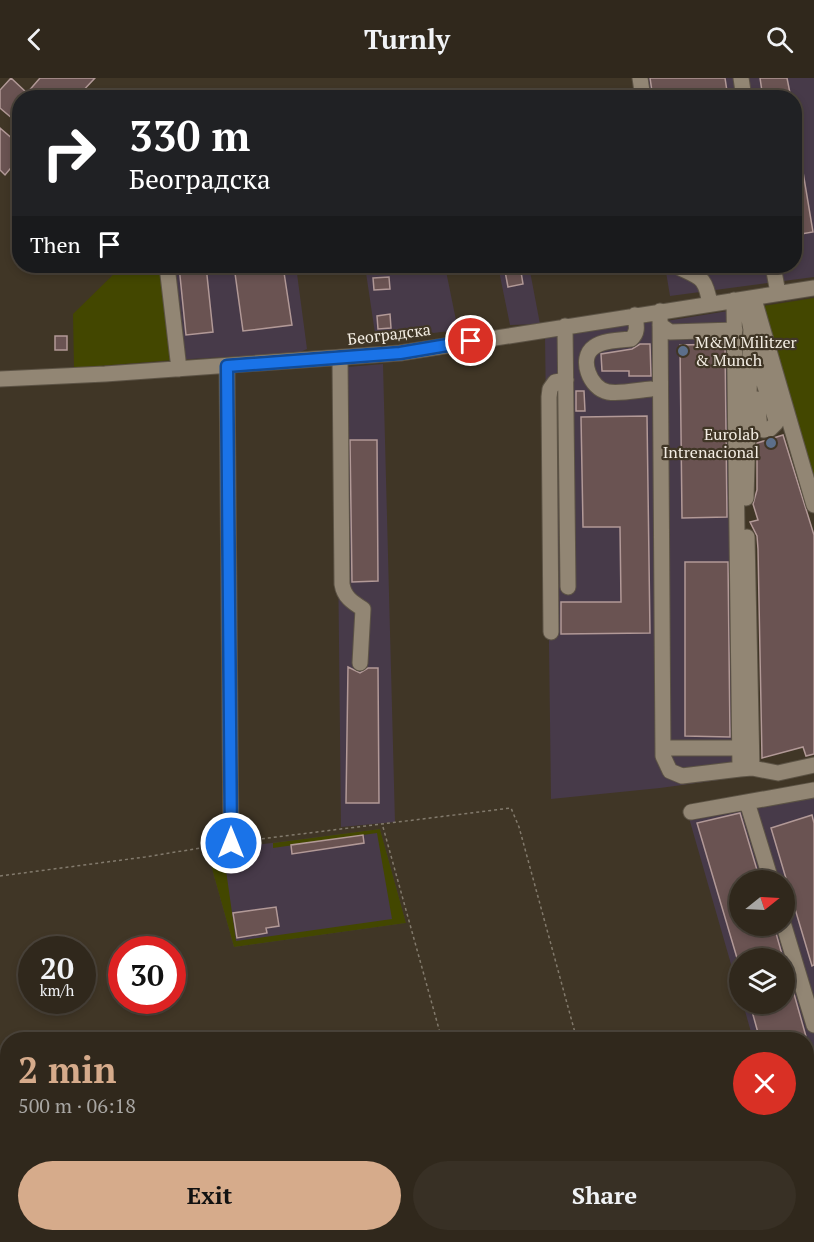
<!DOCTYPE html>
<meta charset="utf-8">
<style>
body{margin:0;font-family:"PT Serif",serif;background:#383025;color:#f1f3f6;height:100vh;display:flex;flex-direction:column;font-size:22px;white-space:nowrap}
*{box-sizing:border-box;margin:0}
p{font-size:20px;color:#a8a6a3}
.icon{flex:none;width:33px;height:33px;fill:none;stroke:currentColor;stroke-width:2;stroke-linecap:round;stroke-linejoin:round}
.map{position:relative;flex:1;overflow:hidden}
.side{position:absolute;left:0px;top:954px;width:814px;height:210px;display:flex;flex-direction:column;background:#30281c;border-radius:24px 24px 0 0;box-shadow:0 3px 9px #0003,0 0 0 2px #4b443b}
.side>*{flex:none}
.hud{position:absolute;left:12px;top:12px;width:790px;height:183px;border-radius:24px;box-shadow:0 3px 9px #0003,0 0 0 2px #4b443b;background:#202124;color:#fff;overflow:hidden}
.needle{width:39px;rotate:72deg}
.fabs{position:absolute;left:729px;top:792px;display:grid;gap:12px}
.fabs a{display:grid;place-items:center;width:66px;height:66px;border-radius:50%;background:#30281c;box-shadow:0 3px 9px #0003,0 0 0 2px #4b443b;font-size:30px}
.speed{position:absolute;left:18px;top:858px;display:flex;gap:12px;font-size:30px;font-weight:700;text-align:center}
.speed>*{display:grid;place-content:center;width:78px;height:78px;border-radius:50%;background:#30281c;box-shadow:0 3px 9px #0003,0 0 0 2px #4b443b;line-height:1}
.speed small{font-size:15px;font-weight:400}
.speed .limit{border:9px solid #d22;background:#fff;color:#111}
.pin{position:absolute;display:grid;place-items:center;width:51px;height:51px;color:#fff;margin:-26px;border:3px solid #fff;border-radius:50%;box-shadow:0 2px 6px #0007}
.me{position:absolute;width:66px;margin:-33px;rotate:0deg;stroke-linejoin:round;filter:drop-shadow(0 0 4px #0008)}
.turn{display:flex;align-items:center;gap:21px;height:126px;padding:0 18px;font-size:27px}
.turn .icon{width:78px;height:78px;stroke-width:2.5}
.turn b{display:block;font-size:42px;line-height:51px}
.then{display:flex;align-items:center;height:57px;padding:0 18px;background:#0003;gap:12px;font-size:22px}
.round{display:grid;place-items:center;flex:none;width:63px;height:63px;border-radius:32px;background:#383025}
.summary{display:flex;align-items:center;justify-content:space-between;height:102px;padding:0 18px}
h1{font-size:36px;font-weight:600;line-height:45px;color:#d6ab8b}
.action{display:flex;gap:12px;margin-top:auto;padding:12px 18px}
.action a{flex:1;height:69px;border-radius:36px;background:#d6ab8b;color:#111;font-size:24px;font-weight:600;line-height:69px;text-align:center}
.action a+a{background:#383025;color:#f1f3f6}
header{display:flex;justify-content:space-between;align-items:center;height:78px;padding:0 18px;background:#30281c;font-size:27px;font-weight:600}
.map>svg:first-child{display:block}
</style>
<header><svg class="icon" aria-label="back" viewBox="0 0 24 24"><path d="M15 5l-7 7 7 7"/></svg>Turnly<svg class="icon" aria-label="search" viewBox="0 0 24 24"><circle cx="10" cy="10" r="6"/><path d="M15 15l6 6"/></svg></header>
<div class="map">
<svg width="814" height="1164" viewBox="0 0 814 1164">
<rect width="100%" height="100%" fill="#403626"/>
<path fill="#473a49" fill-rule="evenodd" d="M636 0H814V199L670 218 665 188H795V20L639 19Z
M165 188H296L307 271 298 275 173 282Z
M365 188H445L458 252 376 262Z
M498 188H529L540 246 510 247Z
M740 231 748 698 660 710 551 721 545 257 654 239V245Z
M383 286 395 744 341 749 336 290Z
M814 718V1094L807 1097V962L753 961 743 926H784V880H740L739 914 689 740ZM740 802H784V848H740Z
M380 751 406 845 234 869 207 773 223 771 224 777 245 774 249 768Z
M7 1042 8 1156 20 1157 0 1164V1045Z"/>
<path fill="#434700" d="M122 188H165L173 282 74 290 73 236Z
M814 220V405L763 228Z
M380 751 406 845 234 869 207 773 223 771 236 863 392 841 377 755 273 770V765Z
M814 1123V1164H738L737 1157H739L807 1156V1126Z"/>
<path fill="#6a5352" stroke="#b29997" stroke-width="1.5" d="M11 0 27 15 40 0H95L79 17 78 16 75 20H20V47L0 30V12Z
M650 0H725L728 20H653Z
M760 0H787L791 20H763Z
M0 50 14 62 20 56V79L5 97 0 92Z
M795 70H799L813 154 795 157Z
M179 188H206L213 254 186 257Z
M234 188H283L292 247 243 253Z
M504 188H520L523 206 508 209Z
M389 199 390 211 374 212 373 200Z
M390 236 391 250 378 251 377 238Z
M55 258H67V272H55Z
M640 266H650L651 298H629V293H602L601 276 632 271Z
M725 266 727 439 682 440 680 267Z
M576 313H584L585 333H576Z
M647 338 650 555 561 556V524H621L620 449H583L581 339Z
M783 357 814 457V676L806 678 803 669 762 680 758 471 757 458 750 444 758 442 753 426 757 412V365Z
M350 362H377L378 503 352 504Z
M685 484H728L730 659 685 658Z
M348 589 360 595 368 590H378L379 725H346Z
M740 735 760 802H740V848H774L783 880H737L697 745Z
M812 737 814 745V887L812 888 771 750Z
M363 757 364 765 292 776 291 767Z
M276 829 279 848 266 850 267 855 237 860 233 835Z
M787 891 807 962H760L750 926H784V892Z"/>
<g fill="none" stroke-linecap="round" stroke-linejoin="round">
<defs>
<path id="minor" d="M640 0 643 20
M741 0 744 20
M167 188 179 291
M676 188C700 200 705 197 710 226
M773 188 778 215
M745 221 758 287 776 342V345L770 351 763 352 760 351 757 321
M756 228 814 427
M660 233 663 678 670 693 682 698 740 691 734 222
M635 237C636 246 639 254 631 261 620 262 603 262 594 269 578 280 590 311 608 314 621 316 638 312 651 311
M660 247 670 254 735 252
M565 248 568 509
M340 280 342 506C344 519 352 524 363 531L360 585
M227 288 231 765
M0 301 105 296 400 275 814 210
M746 420 751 249
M551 554 549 319 550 311 555 304 566 302
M663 670H738
M752 690 778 695 814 687
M740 691 752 690 747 459
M747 724 771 802
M691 734 814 712
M784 848 814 947"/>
</defs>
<use href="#minor" stroke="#5c5345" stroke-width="17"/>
<path stroke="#827a6c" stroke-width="1.5" stroke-dasharray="3 3" stroke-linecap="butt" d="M383 749 442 962
M244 763 511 730 519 749 577 962
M0 798 145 779 219 767
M0 1001 8 1011
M114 1156 119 1164
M497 1156 499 1164
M630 1156 632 1162"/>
<use href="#minor" stroke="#928674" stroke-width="15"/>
<path stroke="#a19a8d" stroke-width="3" stroke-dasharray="9 4.5" stroke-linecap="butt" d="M807 1112 814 1109
M671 1164 690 1156"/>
</g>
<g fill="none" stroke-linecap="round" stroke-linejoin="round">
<defs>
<path id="route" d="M231 765 227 288 400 275 471 263"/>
</defs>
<use href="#route" stroke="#114b97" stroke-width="15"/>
<use href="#route" stroke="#1a73e8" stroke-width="10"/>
</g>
<g fill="#5c6f8a" stroke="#403626" stroke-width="2">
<circle cx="683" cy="273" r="6"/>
<circle cx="771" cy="365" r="6"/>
</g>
<g text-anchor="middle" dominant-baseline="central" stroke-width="4.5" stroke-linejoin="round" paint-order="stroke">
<g font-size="16" fill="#f3ede3" stroke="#403626">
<text transform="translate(389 256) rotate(-7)">Београдска</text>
</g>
<g font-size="16" fill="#f3ede3" stroke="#403626" text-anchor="start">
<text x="695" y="264">M&amp;M Militzer<tspan x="695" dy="18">&amp; Munch</tspan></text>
<text x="759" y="356" text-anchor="end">Eurolab<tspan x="759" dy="18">Intrenacional</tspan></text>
</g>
</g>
</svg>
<div class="fabs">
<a><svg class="needle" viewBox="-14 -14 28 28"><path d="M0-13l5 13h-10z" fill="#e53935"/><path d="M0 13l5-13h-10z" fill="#a8a6a3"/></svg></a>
<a><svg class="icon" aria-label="layers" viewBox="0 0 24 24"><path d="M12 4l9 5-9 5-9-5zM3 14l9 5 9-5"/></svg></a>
</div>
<div class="speed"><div>20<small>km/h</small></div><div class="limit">30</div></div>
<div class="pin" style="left:471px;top:263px;background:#d93025"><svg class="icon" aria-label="arrive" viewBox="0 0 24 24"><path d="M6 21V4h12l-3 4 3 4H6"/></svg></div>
<svg class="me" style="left:231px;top:765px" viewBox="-20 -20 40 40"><circle r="17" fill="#1a73e8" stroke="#fff" stroke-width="3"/><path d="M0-11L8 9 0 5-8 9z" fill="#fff"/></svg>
<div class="hud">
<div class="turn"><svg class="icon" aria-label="right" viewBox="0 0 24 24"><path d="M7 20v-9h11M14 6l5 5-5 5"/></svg><div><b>330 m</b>Београдска</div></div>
<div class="then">Then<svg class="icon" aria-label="arrive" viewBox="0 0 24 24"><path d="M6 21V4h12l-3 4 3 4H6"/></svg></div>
</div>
<section class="side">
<div class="summary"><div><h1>2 min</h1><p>500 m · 06:18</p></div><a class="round" style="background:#d93025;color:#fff"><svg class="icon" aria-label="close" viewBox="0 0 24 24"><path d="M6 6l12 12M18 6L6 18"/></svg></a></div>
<div class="action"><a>Exit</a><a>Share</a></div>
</section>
</div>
